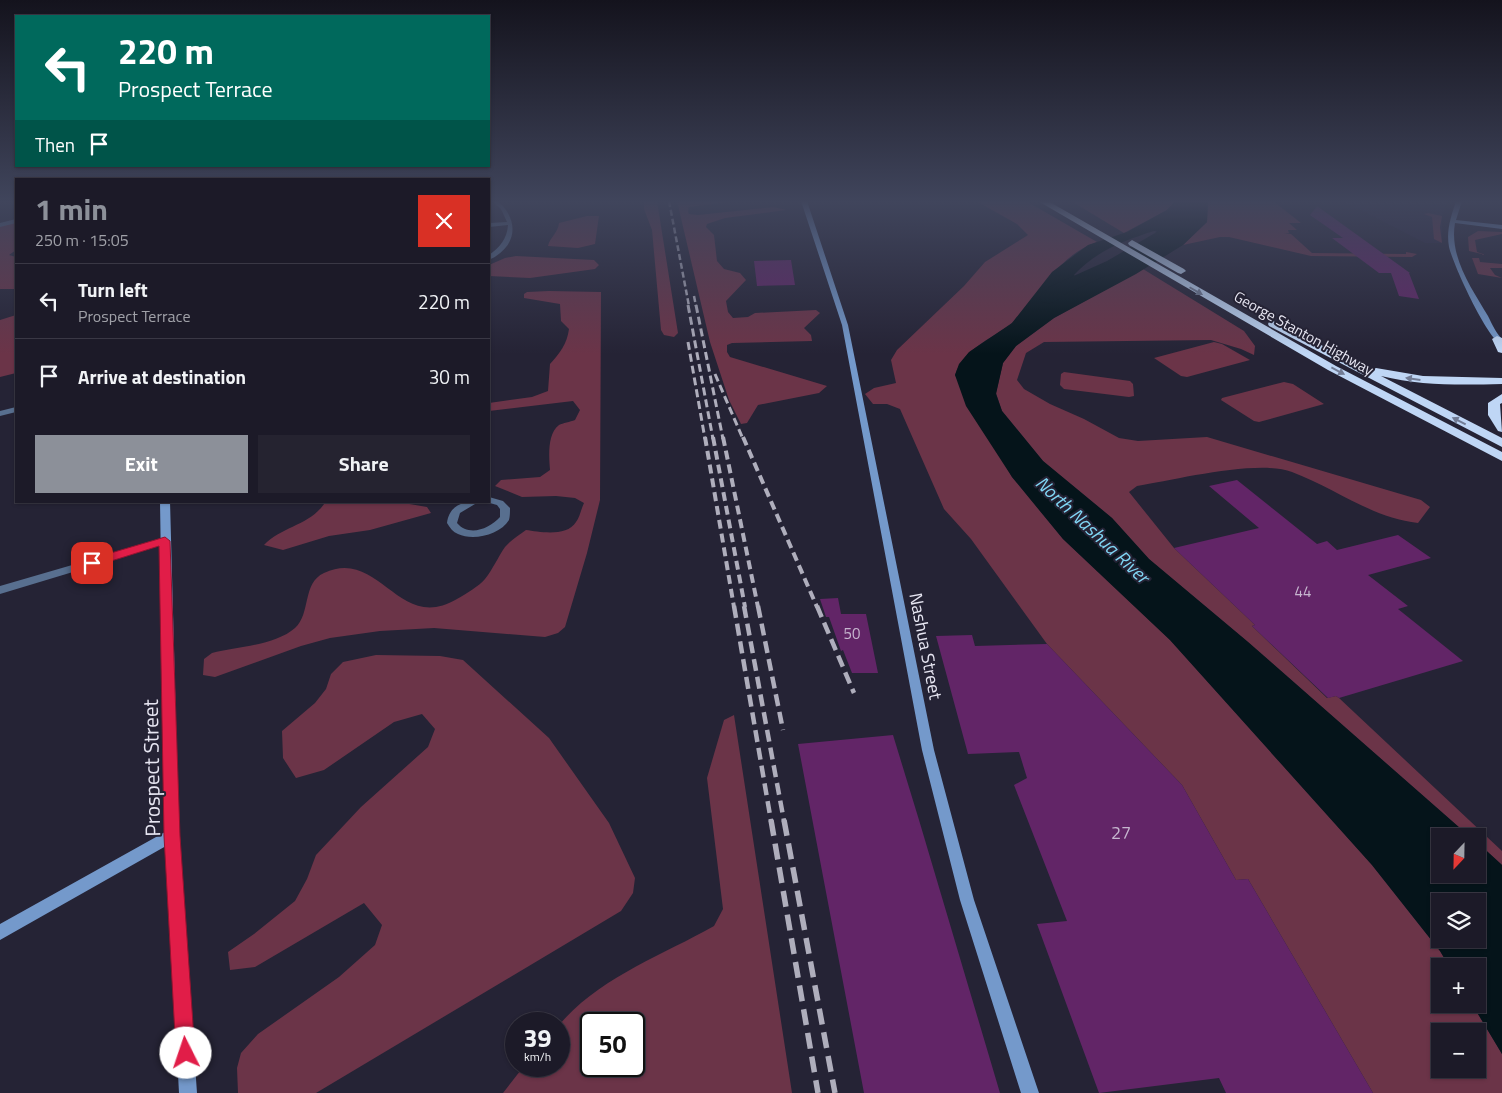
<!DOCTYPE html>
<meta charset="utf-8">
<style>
body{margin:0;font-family:"Titillium Web",sans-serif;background:#252330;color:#f1f3f6;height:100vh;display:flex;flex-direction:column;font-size:19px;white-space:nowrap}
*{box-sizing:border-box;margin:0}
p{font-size:16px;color:#a0a1a8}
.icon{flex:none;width:28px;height:28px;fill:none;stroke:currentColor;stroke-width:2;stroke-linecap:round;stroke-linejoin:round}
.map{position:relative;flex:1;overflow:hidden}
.drawer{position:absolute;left:15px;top:178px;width:475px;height:325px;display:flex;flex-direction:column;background:#1c1a28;border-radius:0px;box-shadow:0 1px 4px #0004,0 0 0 1px #3a3845}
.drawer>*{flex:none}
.hud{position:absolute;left:15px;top:15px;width:475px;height:152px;border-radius:0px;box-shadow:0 1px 4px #0004,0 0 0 1px #3a3845;background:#00695c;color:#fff;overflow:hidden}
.needle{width:32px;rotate:202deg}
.fabs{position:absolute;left:1431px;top:828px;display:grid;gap:10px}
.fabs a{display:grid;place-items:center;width:55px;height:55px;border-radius:0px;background:#1c1a28;box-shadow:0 1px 4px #0004,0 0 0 1px #3a3845;font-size:25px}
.speed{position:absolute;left:505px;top:1012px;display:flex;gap:10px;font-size:25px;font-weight:700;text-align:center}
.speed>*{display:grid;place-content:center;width:65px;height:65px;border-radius:50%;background:#1c1a28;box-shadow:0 1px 4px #0004,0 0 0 1px #3a3845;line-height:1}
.speed small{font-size:12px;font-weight:400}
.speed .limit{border:2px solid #111;border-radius:8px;background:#fff;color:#111}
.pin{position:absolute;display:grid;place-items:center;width:42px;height:42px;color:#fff;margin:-21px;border-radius:10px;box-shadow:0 2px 8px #0006}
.me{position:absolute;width:55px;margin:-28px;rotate:356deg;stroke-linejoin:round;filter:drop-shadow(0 0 4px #0008)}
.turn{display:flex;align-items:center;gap:18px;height:105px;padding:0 20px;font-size:22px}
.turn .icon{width:65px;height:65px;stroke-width:2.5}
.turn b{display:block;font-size:35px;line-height:42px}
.then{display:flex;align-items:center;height:48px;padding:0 20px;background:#0003;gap:10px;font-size:19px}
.round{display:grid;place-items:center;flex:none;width:52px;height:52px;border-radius:0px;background:#252330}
.summary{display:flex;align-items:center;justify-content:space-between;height:85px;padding:0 20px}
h1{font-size:30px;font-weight:700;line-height:38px;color:#8c9099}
.button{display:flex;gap:10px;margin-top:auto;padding:10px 20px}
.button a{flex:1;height:58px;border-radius:0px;background:#8c9099;color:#fff;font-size:20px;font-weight:700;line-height:58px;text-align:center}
.button a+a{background:#252330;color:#f1f3f6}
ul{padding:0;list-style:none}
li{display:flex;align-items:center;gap:15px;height:75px;padding:0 20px;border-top:1px solid #3a3845}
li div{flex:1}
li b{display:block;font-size:19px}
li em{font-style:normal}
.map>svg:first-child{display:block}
</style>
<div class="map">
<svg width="1502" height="1093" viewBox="0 0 1502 1093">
<rect width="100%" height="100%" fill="#252335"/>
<path fill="#2a263f" d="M1343 201H1447L1442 216V243H1425Z"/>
<path fill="#6b3448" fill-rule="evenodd" d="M644 201H657L678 333 674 337 664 335 661 330 652 230 644 209Z
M677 201H737L689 207 688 211 689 214 698 215 774 207 786 210 725 218 707 224 706 227 714 235 717 261 724 269 740 273 746 280 726 301 728 312 733 318 748 317 755 313 816 310 820 313 804 328 811 335 812 341 732 343 727 345V352L730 357 827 386 819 393 758 405 747 423 741 424 729 400 710 342Z
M976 201H1026L1097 242C1066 252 1046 282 1026 306 1021 312 1016 319 1011 324 990 340 964 348 955 375L1012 477 1063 539 1170 640 1372 865 1440 951 1449 966H1440V1004H1472L1502 1054V1093H1373L1248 879 1236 880 1182 785 1047 644 971 539 944 509 900 409 887 404H873L865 394 874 388 896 383 891 360 897 350 964 286 985 262 1028 235 1017 224ZM1440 1031H1478V1069H1440Z
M1071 201H1175L1167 210 1124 233Z
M1208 201H1273L1301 223H1289L1297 230H1288L1289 233H1284L1291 234 1312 253 1406 254V252L1417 254 1412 257 1311 256 1229 237H1220L1183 245 1207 222Z
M1428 213 1442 216 1440 227 1442 243 1434 239 1432 217 1424 214Z
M587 216H599L595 244 578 248 548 246C550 237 558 233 559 223Z
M16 222V250L9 255 16 257V289H0V226Z
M1478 231 1502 232V234L1475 240 1477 252 1486 255 1469 251 1468 237Z
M516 256 594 260 599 265 595 269 530 278 489 276V265L505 258Z
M1472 258H1479L1480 262 1502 264V268H1490L1495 275 1502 278 1478 274Z
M1143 269 1244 331 1255 346 1254 355 1241 349 1211 340 1044 342 1026 353 1017 380 1024 389 1050 404 1084 419 1119 438 1138 441 1207 437 1421 500 1430 507 1418 523C1372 518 1335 488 1292 472 1258 459 1175 480 1137 486L1129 492 1174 548 1255 625 1252 626 1327 698 1336 696 1339 698 1502 851V865L1478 843V836H1469L1248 642 1149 559 1112 518 1043 461 1002 411 996 393 1003 363 1016 346 1054 318Z
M549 291 601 292 600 500 587 553 565 627 558 633 545 637 434 628 380 631 330 638 301 646 215 677 203 675 204 659 212 653C237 647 276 645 295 628 311 614 302 583 324 573 380 547 398 634 457 599 466 594 479 586 485 579 493 569 498 557 505 547 511 540 519 535 526 530 540 532 567 537 576 522 580 517 581 509 584 503L575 498 556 496 522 497 495 486 501 480 540 477 550 470C549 457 547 434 559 425 563 423 570 422 575 420L580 410 573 401 489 411V403L532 397 548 391 550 364C560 353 567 344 569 329L561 321 560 304 524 298V294L527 292Z
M16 315V373L0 377V320Z
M1214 342 1222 344 1250 360 1187 377 1181 376 1154 358Z
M1064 372 1130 381 1133 384 1134 396 1129 397 1064 389 1060 385 1061 374Z
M1284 382 1293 384 1324 404 1259 422 1254 421 1221 400 1222 398Z
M326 501H392L427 507 431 513 370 530 329 536 283 550 264 545C282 526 312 525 326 501Z
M376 655 440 656 463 660 549 738 609 823 635 878 633 893 621 911 316 1093H238L237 1068 241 1053 258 1034 339 977 375 945 382 925 364 903 255 967 230 970 228 952 254 934 295 901 307 879 316 855 361 807 428 747 435 729 422 714 394 722 324 770 296 778 283 758 282 731 315 703 326 689 331 674 343 662Z
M734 715 792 1093H503L524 1066H559V1025C600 977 661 956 714 926L723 909 707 778 724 720ZM591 1024H634V1066H591Z"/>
<path fill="#05141a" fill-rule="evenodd" d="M1175 201H1208L1207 222 1183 245 1136 274 1054 318 1016 346 1003 363 996 394 1002 411 1043 461 1112 518 1149 559 1248 642 1469 836H1440V874H1478V843L1502 865V1054L1472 1004H1478V966H1449L1440 951 1372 865 1170 640 1063 539 1012 477 966 406 955 375 959 364 969 352 1012 323 1052 272 1088 245 1127 232 1167 210ZM1154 231 1168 233C1158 248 1116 272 1098 278 1092 280 1085 279 1078 279L1074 275C1096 251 1125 240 1154 231ZM1440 901H1478V939H1440Z"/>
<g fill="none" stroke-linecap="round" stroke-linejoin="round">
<path fill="#05141a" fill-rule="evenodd" d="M1182 201H1198V206C1166 252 1112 273 1063 295 1056 302 1052 305 1042 302L1039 298 1049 287 1107 261 1155 233 1182 205Z"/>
</g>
<path fill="#622567" d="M1317 206 1410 273H1409L1419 299 1399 296 1391 273H1379L1332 238H1343L1310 215Z
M791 260 795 285 757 286 754 261Z
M1237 480 1317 544 1327 541 1337 550 1398 535 1431 558 1368 575 1408 606 1398 609 1463 661 1339 698 1336 696 1328 698 1252 626 1255 625 1174 548 1259 528 1209 486Z
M838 598 841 614H866L878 673H852L843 650 841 651 829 617H826L820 599Z
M972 635 975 646 1047 644 1182 785 1236 880 1248 879 1373 1093H1226L1219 1078 1099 1093 1037 924 1067 921 1014 785 1027 778 1019 752 968 754 936 636Z
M893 735 919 820 1000 1093H864L798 744Z"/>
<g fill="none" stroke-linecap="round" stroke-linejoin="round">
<path fill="#586f8f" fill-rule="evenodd" d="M492 201H498C520 221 517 247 489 260V255C500 247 507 239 508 225L489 227V223L507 222 501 209Z
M16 219V223L0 227V223Z
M16 407V412L0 416V411Z
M489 497 503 501 510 508C510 512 510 516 509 520 500 535 473 541 458 534 453 532 450 528 447 523 449 505 464 501 480 501L460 513 457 523C469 537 489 529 500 517V509L497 505 486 502 489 501Z
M165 538 169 539 170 541 169 543 0 594V586Z"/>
<path fill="#7499cb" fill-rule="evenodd" d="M801 201H807L848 325 934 750 974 900 1039 1093H1021L960 900 922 750 842 325Z
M1456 201H1462L1456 220 1502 225V229L1455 223C1449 257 1472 289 1488 316 1492 324 1496 333 1502 339V345C1487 339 1453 264 1449 247 1446 230 1451 217 1456 201Z
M160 501H170L179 835 197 1093H179L166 846 0 940V924L165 832Z"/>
<path fill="#bfd6f5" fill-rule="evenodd" d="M1038 201H1048L1336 366 1502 452V461L1328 370Z
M1132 240 1184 269 1186 271 1181 274 1178 273 1129 245 1128 243Z
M1273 321 1371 370 1376 368 1423 376 1502 378V384C1461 385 1421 386 1381 376L1502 438V447L1269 326 1268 324 1269 322Z
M1497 336 1502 338V353L1498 352 1492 339Z
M1502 394V403L1500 404 1502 432 1498 431 1488 415V403Z"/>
<path stroke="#afaebc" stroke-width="2.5" stroke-dasharray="6 3" stroke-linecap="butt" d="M669 201 689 306
M694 296 696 306"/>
<path stroke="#afaebc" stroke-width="3" stroke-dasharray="8 4" stroke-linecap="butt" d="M688 305 713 439
M696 305 723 439
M688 342 705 439
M715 374 743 439"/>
<path stroke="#afaebc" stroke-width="4" stroke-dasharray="9 5" stroke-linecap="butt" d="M705 437 734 607
M713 437 745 607
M723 437 758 607
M743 437 817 607"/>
<path stroke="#afaebc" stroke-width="4.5" stroke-dasharray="12 6" stroke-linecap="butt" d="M734 606 771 821
M744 606 784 821
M758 606 783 730
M817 606 854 693"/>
<path stroke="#afaebc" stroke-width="5.5" stroke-dasharray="16 8" stroke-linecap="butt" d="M771 820 818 1093
M784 820 835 1093"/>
</g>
<defs><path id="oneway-solid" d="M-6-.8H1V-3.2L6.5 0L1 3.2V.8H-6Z" transform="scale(1.25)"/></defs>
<g fill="#727c95">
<use href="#oneway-solid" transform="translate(1196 291) rotate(30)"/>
<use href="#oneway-solid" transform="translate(1338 371) rotate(28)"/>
<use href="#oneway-solid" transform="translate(1413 379) rotate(-172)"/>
<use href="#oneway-solid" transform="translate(1459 421) rotate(-153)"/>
</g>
<linearGradient id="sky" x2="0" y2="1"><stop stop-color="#14131d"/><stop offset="0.57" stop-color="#40455c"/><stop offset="1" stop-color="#40455c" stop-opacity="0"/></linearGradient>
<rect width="1502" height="354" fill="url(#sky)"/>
<path fill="#e11d48" stroke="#92132f" d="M165 537 170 541 180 836 195 1053 192 1060 186 1063 179 1060 176 1053 164 836 159 546 92 567 86 563 87 560Z"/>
<g text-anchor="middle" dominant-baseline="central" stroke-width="4" stroke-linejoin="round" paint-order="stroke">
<g font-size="15" fill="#e7e6f2" stroke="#252335">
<text transform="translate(1304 333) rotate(29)">George Stanton Highway</text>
</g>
<g font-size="15" fill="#c6b6cf">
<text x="1303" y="591">44</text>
<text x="852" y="633">50</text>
</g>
<g font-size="18" fill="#e7e6f2" stroke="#252335">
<text transform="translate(926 646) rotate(79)">Nashua Street</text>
</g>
<g font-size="18" fill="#c6b6cf">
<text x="1121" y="832">27</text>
</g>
<g font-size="19" font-style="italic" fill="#80d6f4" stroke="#252335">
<text transform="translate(1093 529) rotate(43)">North Nashua River</text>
</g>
<g font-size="21" fill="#e7e6f2" stroke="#252335">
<text transform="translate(151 768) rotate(-91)">Prospect Street</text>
</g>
</g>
</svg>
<div class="fabs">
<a><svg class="needle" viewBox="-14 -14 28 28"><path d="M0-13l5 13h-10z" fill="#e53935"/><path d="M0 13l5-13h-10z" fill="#a0a1a8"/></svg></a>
<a><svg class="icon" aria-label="layers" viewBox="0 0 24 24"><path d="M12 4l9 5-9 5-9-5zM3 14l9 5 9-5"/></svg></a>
<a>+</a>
<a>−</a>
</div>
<div class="speed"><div>39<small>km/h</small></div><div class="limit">50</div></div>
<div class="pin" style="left:92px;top:563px;background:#d93025"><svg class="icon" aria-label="arrive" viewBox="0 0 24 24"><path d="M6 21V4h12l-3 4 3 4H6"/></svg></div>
<svg class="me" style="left:186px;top:1053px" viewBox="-20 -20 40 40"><circle r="19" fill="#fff"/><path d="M0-13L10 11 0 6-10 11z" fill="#e11d48"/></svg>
<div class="hud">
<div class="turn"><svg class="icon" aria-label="left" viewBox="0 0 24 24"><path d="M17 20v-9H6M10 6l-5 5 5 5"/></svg><div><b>220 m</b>Prospect Terrace</div></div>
<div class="then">Then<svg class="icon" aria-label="arrive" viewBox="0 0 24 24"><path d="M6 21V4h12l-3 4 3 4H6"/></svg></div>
</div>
<section class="drawer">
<div class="summary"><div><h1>1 min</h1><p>250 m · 15:05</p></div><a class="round" style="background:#d93025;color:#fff"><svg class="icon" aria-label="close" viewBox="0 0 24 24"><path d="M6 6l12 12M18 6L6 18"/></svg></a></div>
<ul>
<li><svg class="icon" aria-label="left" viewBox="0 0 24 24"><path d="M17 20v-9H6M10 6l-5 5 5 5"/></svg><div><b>Turn left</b><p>Prospect Terrace</p></div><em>220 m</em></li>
<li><svg class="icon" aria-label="arrive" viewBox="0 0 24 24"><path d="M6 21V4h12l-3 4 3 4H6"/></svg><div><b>Arrive at destination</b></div><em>30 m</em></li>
</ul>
<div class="button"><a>Exit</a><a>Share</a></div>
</section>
</div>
